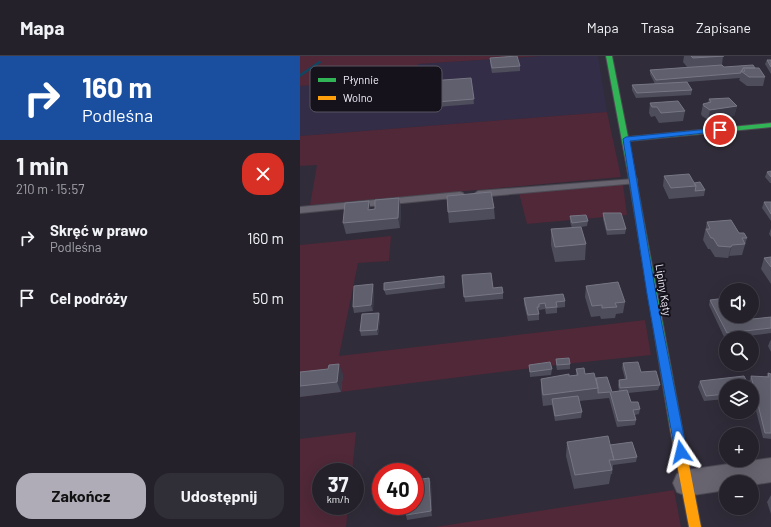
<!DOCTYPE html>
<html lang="pl">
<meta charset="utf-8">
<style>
body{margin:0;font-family:Barlow,sans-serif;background:#302e37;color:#f1f3f6;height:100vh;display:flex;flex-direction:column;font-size:15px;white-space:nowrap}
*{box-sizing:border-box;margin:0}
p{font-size:13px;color:#a3a3a9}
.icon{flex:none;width:22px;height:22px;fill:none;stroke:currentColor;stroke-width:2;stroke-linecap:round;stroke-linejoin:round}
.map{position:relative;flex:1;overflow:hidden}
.drawer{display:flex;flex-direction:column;background:#24212b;width:300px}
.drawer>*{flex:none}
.hud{background:#1a4fa0;color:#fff;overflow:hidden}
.fabs{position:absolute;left:419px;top:227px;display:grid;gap:8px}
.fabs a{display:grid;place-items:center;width:40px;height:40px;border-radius:50%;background:#24212b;box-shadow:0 4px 16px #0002,0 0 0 1px #413e47;font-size:20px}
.speed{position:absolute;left:12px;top:407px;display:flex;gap:8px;font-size:20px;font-weight:700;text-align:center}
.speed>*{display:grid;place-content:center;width:52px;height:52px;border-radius:50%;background:#24212b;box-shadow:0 4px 16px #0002,0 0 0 1px #413e47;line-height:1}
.speed small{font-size:10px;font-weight:400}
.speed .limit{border:6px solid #d22;background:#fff;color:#111}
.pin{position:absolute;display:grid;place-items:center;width:34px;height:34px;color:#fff;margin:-17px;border:2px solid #fff;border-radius:50%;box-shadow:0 1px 4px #0007}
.me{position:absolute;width:44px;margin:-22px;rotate:350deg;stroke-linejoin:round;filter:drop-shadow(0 0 3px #0008)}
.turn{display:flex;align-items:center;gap:14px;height:84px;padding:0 16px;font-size:18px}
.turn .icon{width:52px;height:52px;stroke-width:2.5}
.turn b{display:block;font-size:28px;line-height:34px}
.round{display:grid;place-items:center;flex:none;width:42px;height:42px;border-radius:16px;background:#302e37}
.headline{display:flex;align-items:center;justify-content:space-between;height:68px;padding:0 16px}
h1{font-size:24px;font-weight:700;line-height:30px}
.action{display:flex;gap:8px;margin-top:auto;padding:8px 16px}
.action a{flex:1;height:46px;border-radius:16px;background:#afacb8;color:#111;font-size:16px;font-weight:700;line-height:46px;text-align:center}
.action a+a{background:#302e37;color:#f1f3f6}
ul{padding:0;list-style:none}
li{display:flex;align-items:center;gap:12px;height:60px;padding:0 16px}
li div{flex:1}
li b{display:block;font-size:15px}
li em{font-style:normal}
header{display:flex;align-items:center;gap:24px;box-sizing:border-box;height:56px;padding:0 20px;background:#24212b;border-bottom:1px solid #413e47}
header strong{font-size:19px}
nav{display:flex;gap:22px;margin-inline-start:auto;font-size:14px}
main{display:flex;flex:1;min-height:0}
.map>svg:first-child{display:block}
</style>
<header>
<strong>Mapa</strong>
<nav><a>Mapa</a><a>Trasa</a><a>Zapisane</a></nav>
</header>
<main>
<section class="drawer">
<div class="hud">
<div class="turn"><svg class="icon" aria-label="right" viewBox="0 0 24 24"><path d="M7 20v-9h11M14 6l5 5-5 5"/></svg><div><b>160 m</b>Podleśna</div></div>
</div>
<div class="headline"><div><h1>1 min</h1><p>210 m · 15:57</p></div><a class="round" style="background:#d93025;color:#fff"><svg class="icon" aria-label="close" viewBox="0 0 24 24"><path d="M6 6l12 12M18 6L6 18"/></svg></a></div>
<ul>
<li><svg class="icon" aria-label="right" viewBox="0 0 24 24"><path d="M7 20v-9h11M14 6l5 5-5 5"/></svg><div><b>Skręć w prawo</b><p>Podleśna</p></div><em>160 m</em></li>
<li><svg class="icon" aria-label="arrive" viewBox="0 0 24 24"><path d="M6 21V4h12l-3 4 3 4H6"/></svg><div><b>Cel podróży</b></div><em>50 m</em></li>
</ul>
<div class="action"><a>Zakończ</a><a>Udostępnij</a></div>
</section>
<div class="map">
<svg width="471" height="471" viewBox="0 0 471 471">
<rect width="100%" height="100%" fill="#302c39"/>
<path fill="#342d48" d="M241 0H298L307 56 0 80V30L116 22 118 8Z"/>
<path fill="#502838" d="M0 0H241L118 8 116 22 0 30Z
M307 56 321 121 10 149 17 109 0 110V80Z
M323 128 327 159 227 168 219 137Z
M91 180 89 205 58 207 39 300 345 264 351 299 256 309 0 341V189Z
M56 376 52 416H21V450H48L46 471H0V383Z
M374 434 381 471H135Z"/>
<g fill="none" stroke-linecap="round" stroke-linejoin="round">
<path fill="#0f4762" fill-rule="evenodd" d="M19 5 22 6 0 21V18Z"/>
<defs>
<path id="lane" d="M334 123H337V127L178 141 174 138 178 135Z
M160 136 163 137 164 139 163 141 0 157V151Z"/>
<path id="street" d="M471 402V426L452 429V426H426V434L387 440 377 436 373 427 377 418 387 414Z"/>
<path id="fast" d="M306 0H312L328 81 471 67V71L329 85 382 372 380 375 376 377 372 375 370 372 328 117Z"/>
<path id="slow" d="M376 367 380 369 382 372 401 471H389L370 372 372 369Z"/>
</defs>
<use href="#lane" stroke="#4d4a54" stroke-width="2"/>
<use href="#street" stroke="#4d4a54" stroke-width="2"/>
<use href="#fast" stroke="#4d4a54" stroke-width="2"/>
<use href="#slow" stroke="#4d4a54" stroke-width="2"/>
<use href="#lane" fill="#67646f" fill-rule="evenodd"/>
<use href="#street" fill="#67646f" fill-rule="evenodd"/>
<use href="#fast" fill="#30b455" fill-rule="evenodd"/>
<use href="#slow" fill="#ff9f0a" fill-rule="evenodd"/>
</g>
<path fill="#4d4d5c" d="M384 0H423L422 9 424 11 455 12 465 21 463 30H447L439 24 440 22 387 26 392 34 391 39 336 42 332 34V29L355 28 350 18V14L387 11 383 6Z
M190 2 220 10V15L192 17 190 7Z
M467 4H471V18L465 8Z
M171 22 174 48 87 55 86 50Z
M409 43 437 50 434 60 408 64 402 60 401 58 403 48 408 47Z
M350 47 385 55 383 65 359 67 355 60 351 61 349 57Z
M471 115V127H470L465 121 467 116Z
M364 120 394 127 405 134 404 140 369 143 363 130Z
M99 142 101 152 100 172 46 178 43 167 71 154 75 153Z
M464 146H471V165L462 152Z
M194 152 195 163 149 167 148 156Z
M303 157 326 173 325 178 307 179 303 163Z
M270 160 288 165 287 170 281 171 286 188 285 204 255 206 251 189V173L272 172 270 166Z
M407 166 439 177 447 182 442 199 429 200 428 202 415 201 410 193H408L403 184Z
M471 172V181L469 178Z
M471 201V228L461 213 464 202Z
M162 219 193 232 203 237V243L165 246Z
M144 220 145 232 86 239 84 234Z
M286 230 325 246 323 257 316 258 315 262 301 263 300 260 291 261 285 241Z
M74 234 73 255 54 257 53 251Z
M224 242 265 245V251L257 252V257L246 258 245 253 239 254V264L228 265 224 248Z
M410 244 453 263 471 261V277L432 282H426V283H425L409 249Z
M79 257 80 263 78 279 61 280 60 275Z
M471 284V296L468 290 470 285Z
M256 303 270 308V313L257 314 256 309Z
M323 307 341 316 360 329 358 334 328 337 331 346 340 353 339 358 335 359 336 364 335 369 317 371 309 342 279 345 282 356 281 362 255 365 252 349 243 350 241 334V323L276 319V313L285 318 296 322 312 336 319 335 318 329 319 324 325 323 322 312Z
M229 309 252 313 251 319 230 321Z
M28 313 43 318 41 336 0 341V316Z
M468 317 471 318V383L463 382 452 339V330H450L449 326 451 320 466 321Z
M400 325 448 328V330H426V343L404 345 398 331Z
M267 386 310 389 337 401 336 406 313 409 312 418H311L309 428 274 433 266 400Z
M129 422 131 427 132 460 107 464 106 459Z
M471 439V458L467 446Z"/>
<path fill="#3a3947" d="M437 50 434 60 408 64 410 54Z
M99 142 101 152 100 172 98 162Z
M69 145 71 155 68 154Z
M432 189 429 200 428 202 431 191Z
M73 228 74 234 73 255 71 249Z
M79 257 80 263 78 279 77 274Z
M39 308 43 318 41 336 37 326Z
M129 422 131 427 132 460 131 455Z"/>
<path fill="#5f5f6d" stroke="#767684" d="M217 0 220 10 192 12 190 2Z
M391 0H424L393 2Z
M467 4H471V11Z
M422 9 424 11 453 9 455 12H443L442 15H441V17L356 24 350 14Z
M443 12H459L465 21H449L441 15H445Z
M171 22 174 43 86 50 88 28Z
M387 26 392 34 337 37 332 29Z
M429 42 437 50 410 54 404 50 403 48 411 46 409 43Z
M378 45 385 55 361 57 357 51H352L350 47Z
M471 115V121L467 116Z
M389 118 396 130 371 132 364 120Z
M400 126 405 134 395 135 396 130 394 127Z
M191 136 194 152 148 156 147 140Z
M99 142 98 162 43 167 45 147 69 145 68 154 75 153V144Z
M464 146H471V158Z
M303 157H321L326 173 307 174Z
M286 159 288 165 272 167 270 160Z
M431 164 439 177H444L447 182H442L445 188 432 189 431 191 418 190 413 182H411L406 173H410L407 166Z
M281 171 286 188 255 191 251 173Z
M471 201V211L464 202Z
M191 217 193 232 202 231 203 237 164 241 162 219Z
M144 220V227L84 234V227Z
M318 226 325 246 315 247 317 251 302 252V249L292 250 286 230Z
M73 228 71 249 53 251 54 230Z
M263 238 265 245 256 246 257 251 246 252 245 247 239 248V251H237L239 258 228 259 224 242Z
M426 242V260H451L453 263 471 261V272L427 277 410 244Z
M79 257 77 274 60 275 62 258Z
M269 302 270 308 257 309 256 303Z
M250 306 252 313 230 316 229 309Z
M338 306 341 316 356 315 360 329 320 332 319 324 327 323 323 307Z
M39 308 37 326 0 330V316L28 313 29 309Z
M284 312 285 318 294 317 298 332 243 339 241 323 269 318V320L278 319 276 313Z
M468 317 471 318V377H465L451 320 469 321Z
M444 320 448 328 432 330H426V338L406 340 400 325Z
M307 321 312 336 327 334 331 346H338L340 353 333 354 336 364 318 365 310 336 298 337V332L296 322Z
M278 340 282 356 255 360 252 343Z
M308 380 314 404H309L312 414 275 419 267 386Z
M332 386 337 401 314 404 310 389Z
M129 422 131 455 106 459V450H115V424Z"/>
<path fill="#1a73e8" stroke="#114b97" d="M420 72H423V75L330 85 356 238 387 396 385 399 381 401 377 399 375 396 347 238 323 83 326 81Z"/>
<g text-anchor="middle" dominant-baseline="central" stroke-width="4" stroke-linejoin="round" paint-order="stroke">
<g font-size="11" fill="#f4f1fd" stroke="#15121c">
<text transform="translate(364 234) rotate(81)">Lipiny Kąty</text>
</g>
</g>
<rect x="10" y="10" width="132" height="46" rx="6" fill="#15121c" stroke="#585560" stroke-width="1"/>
<rect x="18" y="22" width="18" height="4" fill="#30b455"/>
<rect x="18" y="40" width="18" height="4" fill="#ff9f0a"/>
<g font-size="11" fill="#f4f1fd">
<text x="43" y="28">Płynnie</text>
<text x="43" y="46">Wolno</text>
</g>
</svg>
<div class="fabs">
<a><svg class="icon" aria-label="sound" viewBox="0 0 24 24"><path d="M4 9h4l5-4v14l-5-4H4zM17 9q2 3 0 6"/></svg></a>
<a><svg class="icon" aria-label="search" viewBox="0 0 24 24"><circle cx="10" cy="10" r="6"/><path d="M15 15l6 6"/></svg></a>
<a><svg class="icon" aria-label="layers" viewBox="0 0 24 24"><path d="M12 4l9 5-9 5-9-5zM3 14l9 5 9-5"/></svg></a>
<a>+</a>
<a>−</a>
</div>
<div class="speed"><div>37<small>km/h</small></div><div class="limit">40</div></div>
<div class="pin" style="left:420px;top:74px;background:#d93025"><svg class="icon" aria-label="arrive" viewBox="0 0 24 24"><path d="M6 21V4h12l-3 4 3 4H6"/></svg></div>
<svg class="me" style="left:381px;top:396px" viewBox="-20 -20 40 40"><path d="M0-17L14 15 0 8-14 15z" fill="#1a73e8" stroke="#fff" stroke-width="4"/></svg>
</div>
</main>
